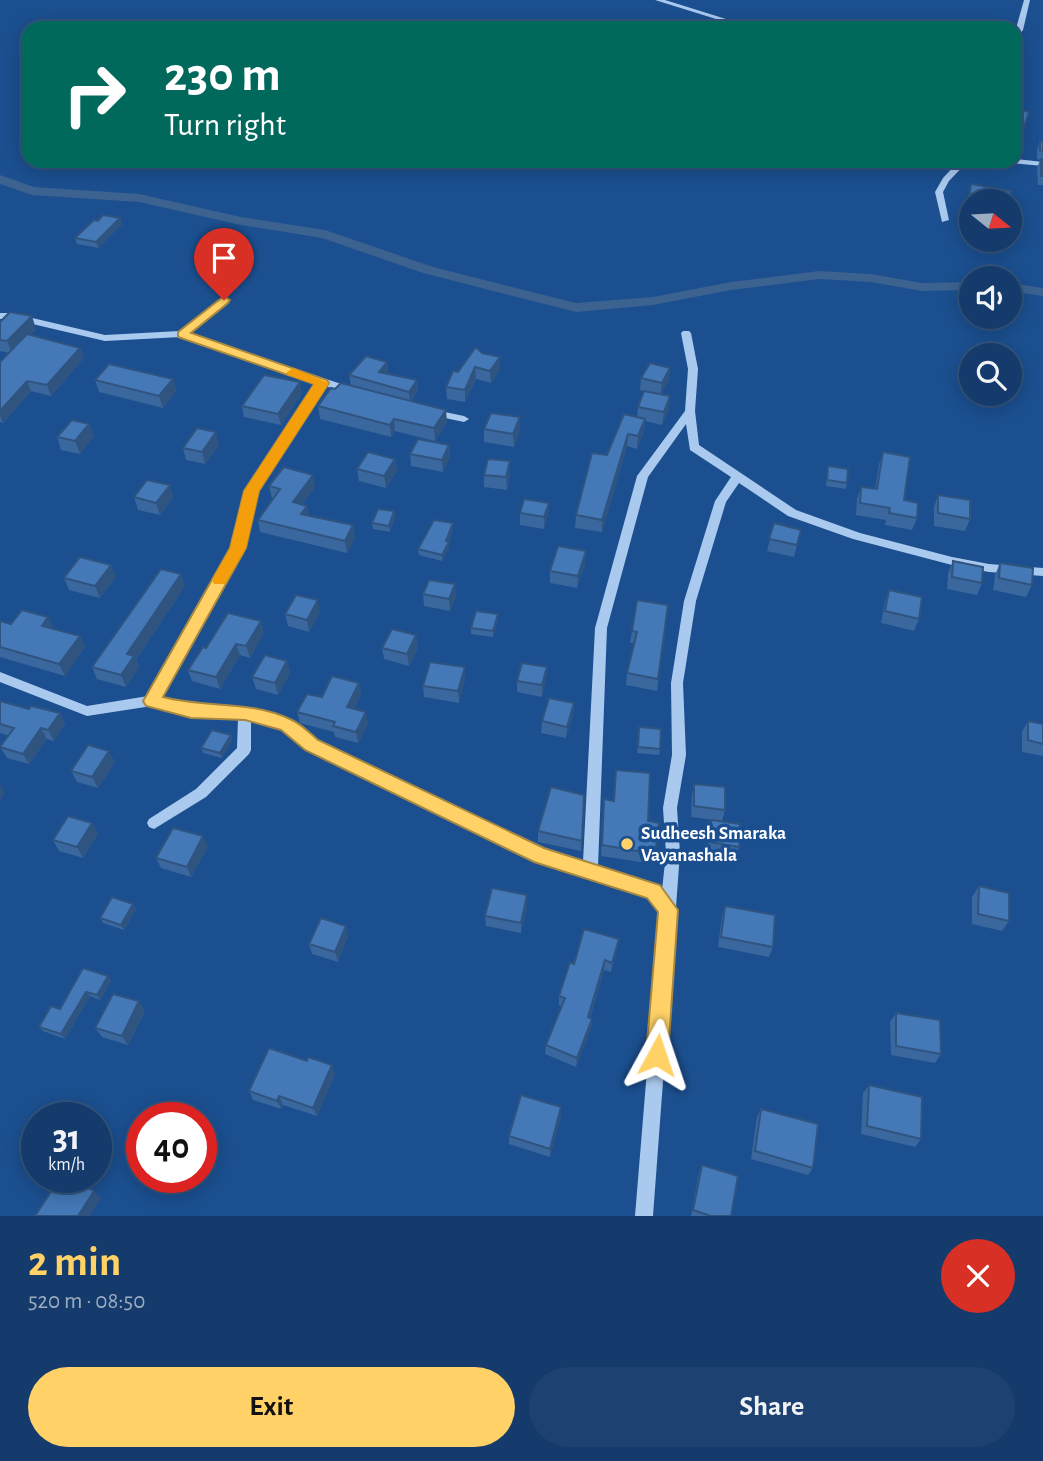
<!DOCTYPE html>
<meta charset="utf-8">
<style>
body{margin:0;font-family:"Alegreya Sans",sans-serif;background:#1d4271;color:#f1f3f6;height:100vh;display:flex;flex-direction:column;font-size:26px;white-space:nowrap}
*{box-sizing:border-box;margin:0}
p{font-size:23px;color:#9dadc1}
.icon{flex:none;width:38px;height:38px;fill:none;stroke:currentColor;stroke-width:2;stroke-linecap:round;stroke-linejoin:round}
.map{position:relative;height:1216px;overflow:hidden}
.side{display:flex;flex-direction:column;background:#143b6b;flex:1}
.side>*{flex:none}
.banner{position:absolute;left:21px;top:21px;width:1001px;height:147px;border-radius:21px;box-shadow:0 4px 18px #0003,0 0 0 2px #33557e;background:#00695c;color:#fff;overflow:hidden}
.needle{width:46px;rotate:108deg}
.tools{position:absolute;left:959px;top:189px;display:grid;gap:14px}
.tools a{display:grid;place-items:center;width:63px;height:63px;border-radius:50%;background:#143b6b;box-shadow:0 4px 18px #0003,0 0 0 2px #33557e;font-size:35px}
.speed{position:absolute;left:21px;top:1102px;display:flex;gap:14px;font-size:35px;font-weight:700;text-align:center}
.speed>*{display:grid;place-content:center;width:91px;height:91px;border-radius:50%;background:#143b6b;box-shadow:0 4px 18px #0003,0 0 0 2px #33557e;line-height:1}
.speed small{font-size:18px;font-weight:400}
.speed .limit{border:10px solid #d22;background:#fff;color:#111}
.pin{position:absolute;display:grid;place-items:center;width:60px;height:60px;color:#fff;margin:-72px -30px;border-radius:50% 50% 50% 0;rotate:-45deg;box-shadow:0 0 7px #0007}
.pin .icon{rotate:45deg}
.me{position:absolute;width:77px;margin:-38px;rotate:5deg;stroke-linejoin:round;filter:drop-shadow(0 0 5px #0008)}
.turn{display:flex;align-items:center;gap:24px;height:147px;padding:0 28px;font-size:32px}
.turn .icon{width:91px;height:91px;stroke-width:2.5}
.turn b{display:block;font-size:49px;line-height:60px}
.round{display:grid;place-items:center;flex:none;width:74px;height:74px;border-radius:37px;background:#1d4271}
.headline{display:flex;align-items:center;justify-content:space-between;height:119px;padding:0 28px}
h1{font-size:42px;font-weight:600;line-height:52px;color:#ffd166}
.button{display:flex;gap:14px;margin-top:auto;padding:14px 28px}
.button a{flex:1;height:80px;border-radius:42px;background:#ffd166;color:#111;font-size:28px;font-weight:600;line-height:80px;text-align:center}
.button a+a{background:#1d4271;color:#f1f3f6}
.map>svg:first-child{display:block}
</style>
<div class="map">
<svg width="1043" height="1216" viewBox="0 0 1043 1216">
<rect width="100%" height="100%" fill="#1b4f8f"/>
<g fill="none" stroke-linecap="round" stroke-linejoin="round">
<path fill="#3c6290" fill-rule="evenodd" d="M0 175 34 187 139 194 241 217 325 230 433 267 576 303 653 297 731 282 819 271 871 274 922 283 971 282V290L922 291 871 282 819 279 731 290 653 305 576 312 423 273 322 238 241 225 139 202 32 195 0 184Z
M1010 283 1043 288V296L1010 291Z"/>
<path fill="#a9c9ee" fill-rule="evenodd" d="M655 0H665L755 28H745Z
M1024 0H1030L1023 30 1015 40V32Z
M1015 159 1043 162V166L1012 163 1011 161H1015Z
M959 161H968L949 181 943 192 949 220 942 222 935 192 943 178Z
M224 297 229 300 227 302 189 333 356 389 357 391 352 394 325 386 258 491 244 548 160 698 191 706 245 708 292 721 316 741 544 851 583 862 595 628 637 476 685 411 688 369 681 333 683 331H689L691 333 698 369 695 411 699 445 796 510 860 533 952 557 989 564 1043 568V576L989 572 952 565 853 539 788 516 739 483 726 502 696 601 683 683 686 755 677 808 680 853 653 1216H635L660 912 649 896 536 861 306 749 283 729 251 720V750L249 754 206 797 154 829 149 827 147 823 149 819 196 789 237 748 238 718 191 716 152 706 87 716 0 682V672L87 706 148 696 232 548 246 491 317 383 181 337 105 341 11 319H0V313H11L105 335 179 331ZM686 424 690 450 731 477 715 501 684 601 671 683 672 755 663 808 666 853 662 890 654 884 598 867 607 628 648 477Z
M430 409 464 416 469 419 464 422 426 414 425 412Z"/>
</g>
<path fill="#3a679d" d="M1040 141 1043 142V185H1038L1037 168 1040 160 1037 159V150Z
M971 184 1010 201H971V211L965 210Z
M120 218 122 224 98 248 77 244 75 238 98 221Z
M0 322 36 329 30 335 80 348 84 358 51 396 31 391 3 423 0 422V362L9 353 0 351Z
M482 353 500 357V369L491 383 476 379 465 402 447 399 446 387 458 372Z
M387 362 388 372 387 374 417 380 418 390 411 401 447 422 435 441 395 431 391 437 320 419 318 406 335 389 351 385 349 375Z
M670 368 669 380 661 394 669 409 662 425 645 421 644 431 637 449 627 446 602 532 575 528 576 515 637 417 638 407 644 391 640 390 641 378Z
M173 379 176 391 163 408 99 392 95 380Z
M302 393 281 425 244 417 242 406Z
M89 424 94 436 80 454 61 450 57 437Z
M484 429 520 430 514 447 484 442Z
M219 445 205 464 186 460 183 448Z
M449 445 450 457 443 472 411 466 410 454Z
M883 452 904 500 917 518 912 530 885 525 886 520 856 515 857 499 861 487 875 489 879 464Z
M395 459 397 471 386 488 359 481 357 469Z
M828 466 847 483 846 489 826 486Z
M510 473 507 490 484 487V475Z
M170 485 173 497 160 515 138 510 134 497Z
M269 486 315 487 302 504 307 506 309 516 355 537 347 553 260 532 258 520 273 499 272 498Z
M938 495 970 519 965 531 934 526V507Z
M549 503 548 515 544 529 520 525V513Z
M394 511 395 517 390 532 373 529 372 523Z
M774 523 801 530 794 557 767 551Z
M453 529 449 542V548L442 561 419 555 418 549Z
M953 561 982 583 977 595 947 589 948 573Z
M585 563 577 588 550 583V571Z
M1000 563 1032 585 1026 597 993 590 995 575Z
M116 577 100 598 69 590 64 578Z
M185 586 136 660 139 667 126 687 97 679 92 667Z
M889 590 919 619 914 631 881 623 885 602Z
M423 594 456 597 450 611 424 606Z
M668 605 657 691 626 685 627 673 634 643H630L632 631Z
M320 612 309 632 288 626 285 614Z
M498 620 493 637 471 634V628Z
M0 621 11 624 54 629 80 636 85 647 65 676 0 657Z
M264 633 250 658 240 655 220 689 192 681 188 670 206 648Z
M418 647 409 666 384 659 382 648Z
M287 661 290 673 278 695 256 689 252 677Z
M547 667 546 679 542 697 517 692V681Z
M465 679 459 703 424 697 423 686Z
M359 683 361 694 354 709 368 724 358 743 335 737 334 732 300 723 297 712 322 697Z
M0 701 29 709 60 713 65 724 54 741 47 739 29 764 7 758 0 747 9 736 0 733Z
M574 703 573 714 566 738 541 733 542 721Z
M1028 721 1043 724V756L1022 752V732Z
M639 727 660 749 659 755 637 753Z
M231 735 232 740 222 758 203 753 201 748Z
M115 762 98 788 77 782 71 771Z
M694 784 725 810 722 821 691 817 692 795Z
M584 795 581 851 538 842V831Z
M604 799 648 821 659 823 653 864 601 856Z
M711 820 739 847 736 857 707 853 709 831Z
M92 823 98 834 83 858 59 851 53 840Z
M208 847 191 877 161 868 156 858Z
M979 886 1009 921 1002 931 972 924V897Z
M527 895V905L521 933 486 926 485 916Z
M133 904 136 909 124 930 103 923 100 918Z
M725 906 773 947 769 957 718 947 722 916Z
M348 936 338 962 312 954 309 944Z
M617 949 611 972 604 970 590 1018 592 1019 591 1028 576 1067 545 1054 546 1045 561 1006 559 1005V996L574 964Z
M83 968 111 980 100 1000 90 996 65 1039 43 1031 39 1027 60 1009Z
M145 1011 128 1045 102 1037 95 1028Z
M896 1013 941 1054 935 1063 891 1055 890 1022Z
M335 1074 317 1116 283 1105 281 1109 253 1100 249 1091Z
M869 1085 921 1139 915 1147 861 1134 863 1093Z
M561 1107V1115L550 1157 509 1144V1136Z
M761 1109 813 1168 808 1175 751 1159 757 1117Z
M702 1165 731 1216H691L699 1172Z"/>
<path fill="#305480" d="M120 218 122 224 98 248 96 242Z
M32 316 36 329 12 353 7 341Z
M80 348 84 358 51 396 47 385Z
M500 357V369L491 383 490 371Z
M387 362 388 372 380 382 379 372Z
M475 367 476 379 465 402V390Z
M670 368 669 380 660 396 662 383Z
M173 379 176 391 163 408 159 396Z
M417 380 418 390 410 402 409 392Z
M27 381 31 391 3 423 0 415V411Z
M300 382 302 393 281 425 278 414Z
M670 396 669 409 662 425 664 412Z
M446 410 447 422 435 441 434 428Z
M520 417V430L514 447 513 434Z
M394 419 395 431 391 437 390 425Z
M645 419 644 431 637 449 638 436Z
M89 424 94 436 80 454 75 441Z
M216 432 219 445 205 464 202 452Z
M628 434 627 446 602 532V520Z
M449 445 450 457 443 472 442 460Z
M395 459 397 471 386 488 384 476Z
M510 461V473L507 490 506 477Z
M313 475 315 487 295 514 293 502Z
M170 485 173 497 160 515 156 503Z
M549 503 548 515 544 529V517Z
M307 506 310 518 301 514Z
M394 511 395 517 390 532 389 526Z
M453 523V529L449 542V548L442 561V555Z
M353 525 355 537 347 553 345 541Z
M586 551 585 563 577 588 578 576Z
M111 565 116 577 100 598 95 586Z
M181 574 185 586 136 660 139 667 126 687 121 675 127 654Z
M455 584 456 597 450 611 449 599Z
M318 600 320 612 309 632 307 620Z
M498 614V620L493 637V631Z
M48 617 54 629 42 626Z
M261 621 264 633 250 658 246 646Z
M416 635 418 647 409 666 407 654Z
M80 636 85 647 65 676 59 664Z
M236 644 240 655 220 689 216 677Z
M287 661 290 673 278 695 275 683Z
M465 667V679L459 703 458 691Z
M547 667 546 679 542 697V685Z
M359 683 361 694 349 719 347 707Z
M574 703 573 714 566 738 567 727Z
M366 712 368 724 358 743 356 732Z
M60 713 65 724 54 741 48 730Z
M41 728 47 739 29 764 23 754Z
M231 735 232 740 222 758 220 753Z
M109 751 115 762 98 788 92 777Z
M0 784 5 793 0 801Z
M92 823 98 834 83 858 77 847Z
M203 836 208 847 191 877 187 867Z
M527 895V905L521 933V923Z
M133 904 136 909 124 930 121 925Z
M346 926 348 936 338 962 335 952Z
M619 939 617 949 611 972 612 963Z
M605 960 604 970 587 1026 588 1017Z
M108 976 111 980 100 1000 97 995Z
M86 992 90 996 65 1039 61 1034Z
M139 1001 145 1011 128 1045 122 1036Z
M592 1019 591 1028 576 1067 577 1058Z
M332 1065 335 1074 317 1116 313 1108Z
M279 1096 283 1105 281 1109 277 1101Z
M561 1107V1115L550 1157V1149Z
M94 1191 101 1198 90 1216H78Z"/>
<path fill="#4478b7" stroke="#305480" stroke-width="2" d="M834 25 851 28H833Z
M1015 109 1029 112 1017 147H1015Z
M1040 141 1043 142V151L1040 150Z
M1041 159H1043V176H1041Z
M971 184 1011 191 1010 202V201H987L969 198Z
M103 215 120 218 96 242 75 238 94 220 98 221Z
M10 312 32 316 7 341 0 340V322Z
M27 334 80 348 47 385 27 381 0 411V362Z
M476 347 482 353 500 357 490 371 475 367 465 390 446 387 453 371 458 372Z
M366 356 387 362 379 372 417 380 409 392 349 375Z
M650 363 670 368 662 383 641 378Z
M109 364 173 379 159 396 95 380Z
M264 375 300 382 278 414 242 406Z
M341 383 446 410 434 428 394 419 390 425 318 406 331 388 335 389Z
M644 391 670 396 664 412 638 407Z
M491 413 520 417 513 434 484 429Z
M624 414 645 419 638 436 628 434 602 520 576 515 592 453 607 455Z
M72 420 89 424 75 441 57 437Z
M197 428 216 432 202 452 183 448Z
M418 439 449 445 442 460 410 454Z
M368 452 395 459 384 476 357 469Z
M883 452 910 457 904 500 918 503 917 518 889 513 890 508 860 503 861 487 877 489Z
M488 459 510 461 506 477 484 475Z
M828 466 848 469 847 483 827 480Z
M284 467 313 475 293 502 307 506 301 514 353 525 345 541 258 520 280 489 269 486Z
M147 480 170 485 156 503 134 497Z
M938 495 970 500V519L938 513Z
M524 499 549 503 544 517 520 513Z
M378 509 394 511 389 526 372 523Z
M434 520 453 523 446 541 449 542 442 555 418 549Z
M774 523 801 530 797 545 769 539Z
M558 546 586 551 578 576 550 571Z
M80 557 111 565 95 586 64 578Z
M953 561 983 567 982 583 952 577Z
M1000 563 1033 568 1032 585 999 578Z
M161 569 181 574 127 654 134 656 121 675 92 667Z
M429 580 455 584 449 599 423 594Z
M889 590 922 597 919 619 885 611Z
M296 595 318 600 307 620 285 614Z
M637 600 668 605 658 679 627 673 637 632 632 631Z
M22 610 48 617 42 626 80 636 59 664 0 647V621L11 624Z
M476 611 498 614 493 631 471 628Z
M228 613 261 621 246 646 236 644 216 677 188 670 203 647 206 648Z
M392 629 416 635 407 654 382 648Z
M265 655 287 661 275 683 252 677Z
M430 662 465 667 458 691 423 686Z
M522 663 547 667 542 685 517 681Z
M332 676 359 683 347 707 366 712 356 732 333 726 335 722 297 712 307 694 322 697Z
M549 698 574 703 567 727 542 721Z
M0 701 29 709 31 706 60 713 48 730 41 728 23 754 0 747 14 728 0 724Z
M1028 721 1043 724V744L1028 740Z
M639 727 661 729 660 749 638 747Z
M212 730 231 735 220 753 201 748Z
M88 745 109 751 92 777 71 771Z
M616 770 650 773 648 821 659 823 655 854 602 845 604 799 614 801Z
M694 784 725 787V810L694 806Z
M551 787 584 795 582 841 538 831Z
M68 816 92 823 77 847 53 840Z
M711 820 740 824 739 847 710 842Z
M173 828 203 836 187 867 156 858Z
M979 886 1009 893V921L978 914Z
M492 888 527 895 521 923 485 916Z
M112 897 133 904 121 925 100 918Z
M725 906 775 915 773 947 721 937Z
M321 918 346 926 335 952 309 944Z
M584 929 619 939 612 963 605 960 588 1017 592 1019 577 1058 546 1045 565 998 559 996 570 962 574 964Z
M83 968 108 976 97 995 86 992 61 1034 39 1027 51 1006 60 1009Z
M113 994 139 1001 122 1036 95 1028Z
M896 1013 940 1020 941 1054 896 1046Z
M269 1048 307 1061 308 1057 332 1065 313 1108 279 1096 277 1101 249 1091Z
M869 1085 922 1097 921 1139 867 1126Z
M521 1095 561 1107 550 1149 509 1136Z
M761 1109 818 1124 813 1168 755 1151Z
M702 1165 738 1176 731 1216H711L693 1210Z
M60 1178H69L94 1191 78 1216H35Z"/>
<path fill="#ffd166" stroke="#a68842" stroke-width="2" d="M224 296 230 300 228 303 191 333 327 380 329 383 259 491 246 548 163 697C205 708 252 700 292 720 301 724 310 733 318 740L544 848 660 885 678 910 668 1055 664 1062 657 1065 649 1062 646 1055 658 912 647 898 534 862 305 750 281 730 245 720 191 718 146 706 143 701 146 696 230 548 244 491 314 384 178 337V332Z"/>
<path fill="#f59e0b" d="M293 368 329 383 259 491 246 548 225 584H214L212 580 230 548 244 491 314 384 288 375 286 373Z"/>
<circle fill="#ffd166" stroke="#1b4f8f" stroke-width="2.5" cx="627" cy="844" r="7"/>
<g text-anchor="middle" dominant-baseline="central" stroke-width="7" stroke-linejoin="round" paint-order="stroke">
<g font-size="19" font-weight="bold" fill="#fff" stroke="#1b4f8f" text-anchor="start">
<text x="641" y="833">Sudheesh Smaraka<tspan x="641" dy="22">Vayanashala</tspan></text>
</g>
</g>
</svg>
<div class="tools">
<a><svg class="needle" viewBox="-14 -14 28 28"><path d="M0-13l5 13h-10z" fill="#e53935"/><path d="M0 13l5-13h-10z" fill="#9dadc1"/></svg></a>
<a><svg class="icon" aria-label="sound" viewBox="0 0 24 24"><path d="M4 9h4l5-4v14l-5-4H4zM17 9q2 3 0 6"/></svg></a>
<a><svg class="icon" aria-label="search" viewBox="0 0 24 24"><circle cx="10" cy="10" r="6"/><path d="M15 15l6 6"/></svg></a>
</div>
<div class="speed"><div>31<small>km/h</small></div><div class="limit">40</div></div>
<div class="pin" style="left:224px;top:300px;background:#d93025"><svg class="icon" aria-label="arrive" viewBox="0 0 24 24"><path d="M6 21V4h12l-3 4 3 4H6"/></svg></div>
<svg class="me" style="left:657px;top:1055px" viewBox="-20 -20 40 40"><path d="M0-17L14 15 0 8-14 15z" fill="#ffd166" stroke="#fff" stroke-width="4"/></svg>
<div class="banner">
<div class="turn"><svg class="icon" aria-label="right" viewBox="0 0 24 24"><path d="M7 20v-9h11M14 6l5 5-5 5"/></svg><div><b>230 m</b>Turn right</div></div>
</div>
</div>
<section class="side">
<div class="headline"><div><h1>2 min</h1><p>520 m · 08:50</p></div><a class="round" style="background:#d93025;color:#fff"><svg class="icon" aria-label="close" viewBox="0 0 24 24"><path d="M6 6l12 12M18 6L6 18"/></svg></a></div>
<div class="button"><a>Exit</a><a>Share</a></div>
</section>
